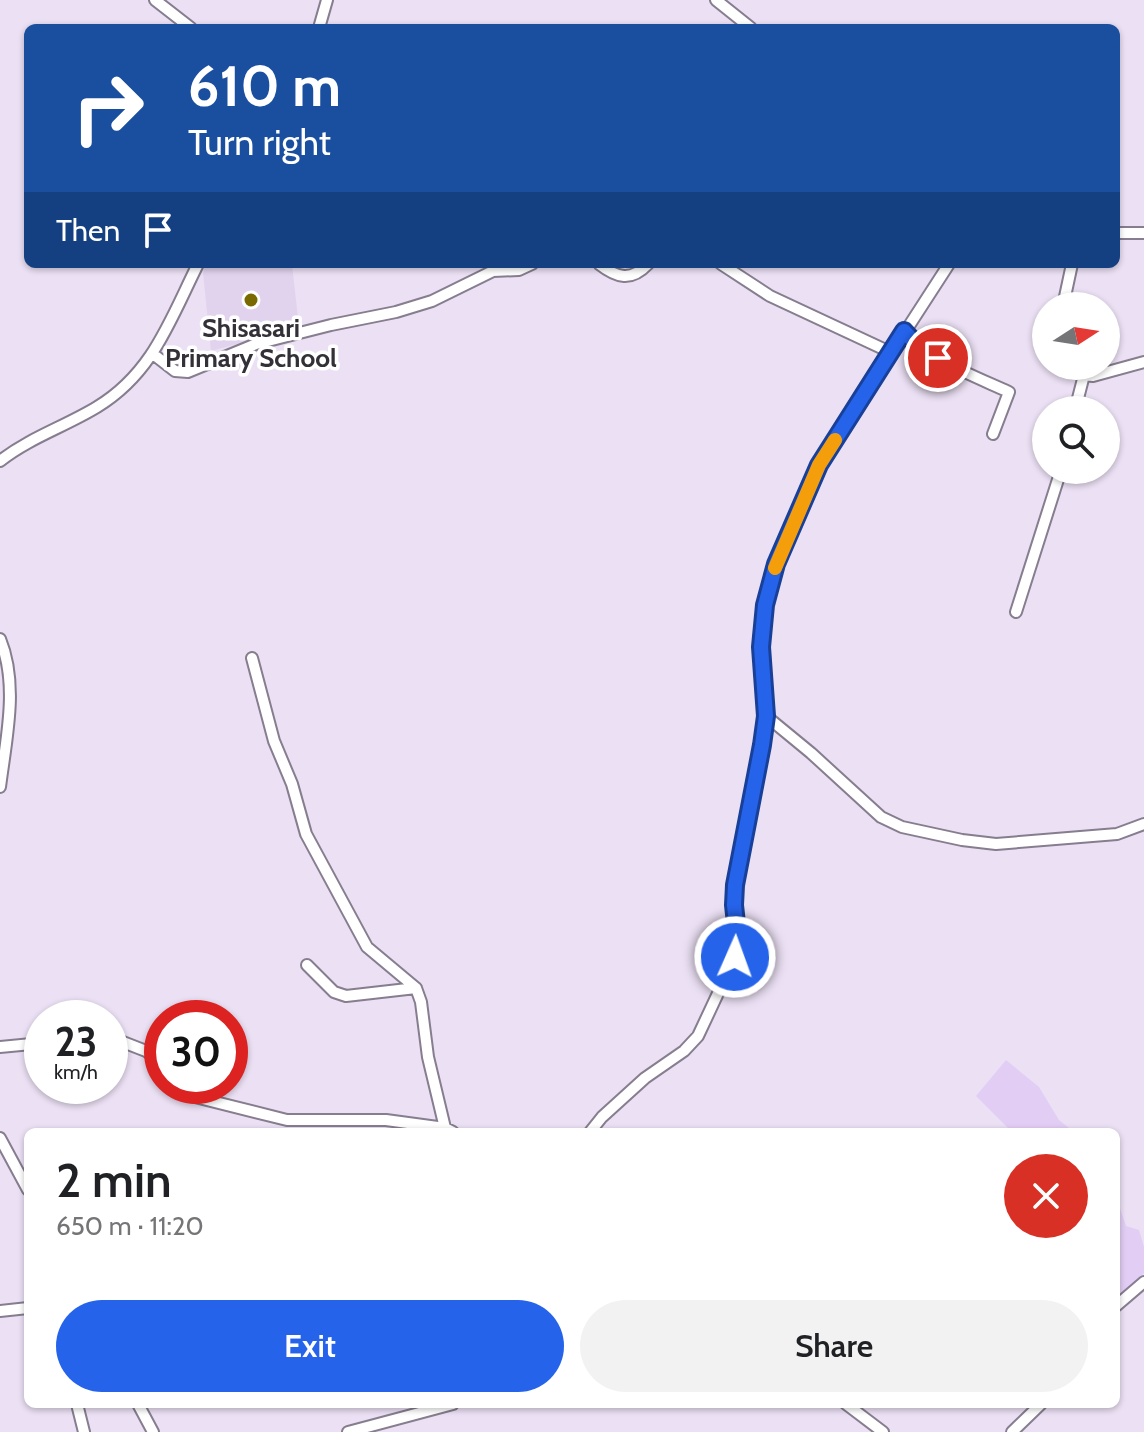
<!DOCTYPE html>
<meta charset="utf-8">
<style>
body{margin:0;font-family:Cabin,sans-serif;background:#f2f2f2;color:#202124;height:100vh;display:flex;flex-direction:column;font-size:30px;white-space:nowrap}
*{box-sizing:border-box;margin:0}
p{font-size:26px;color:#757577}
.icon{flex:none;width:44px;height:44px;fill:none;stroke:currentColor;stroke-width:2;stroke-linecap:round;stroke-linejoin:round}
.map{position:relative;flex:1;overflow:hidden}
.panel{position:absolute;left:24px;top:1128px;width:1096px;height:280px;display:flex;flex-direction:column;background:#fff;border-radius:12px;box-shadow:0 2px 6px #0004}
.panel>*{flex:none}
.hud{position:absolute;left:24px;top:24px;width:1096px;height:244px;border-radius:12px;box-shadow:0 2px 6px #0004;background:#1a4fa0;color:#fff;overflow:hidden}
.needle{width:52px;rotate:78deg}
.tools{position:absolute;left:1032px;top:292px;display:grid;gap:16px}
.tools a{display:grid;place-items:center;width:88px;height:88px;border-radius:50%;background:#fff;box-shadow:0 2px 6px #0004;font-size:40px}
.speed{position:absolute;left:24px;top:1000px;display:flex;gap:16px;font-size:40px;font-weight:700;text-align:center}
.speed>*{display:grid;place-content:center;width:104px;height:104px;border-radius:50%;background:#fff;box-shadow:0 2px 6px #0004;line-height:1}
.speed small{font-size:20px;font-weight:400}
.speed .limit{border:12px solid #d22;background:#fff;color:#111}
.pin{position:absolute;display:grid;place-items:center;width:68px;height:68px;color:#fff;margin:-34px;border:4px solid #fff;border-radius:50%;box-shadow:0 2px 8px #0007}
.me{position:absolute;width:88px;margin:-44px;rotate:2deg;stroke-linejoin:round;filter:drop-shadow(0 0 6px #0008)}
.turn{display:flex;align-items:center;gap:28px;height:168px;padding:0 32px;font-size:36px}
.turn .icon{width:104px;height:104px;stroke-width:2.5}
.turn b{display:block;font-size:56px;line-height:68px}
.then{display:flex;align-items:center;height:76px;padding:0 32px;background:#0003;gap:16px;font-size:30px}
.round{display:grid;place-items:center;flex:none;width:84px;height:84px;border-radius:42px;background:#f2f2f2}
.headline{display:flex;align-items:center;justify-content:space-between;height:136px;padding:0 32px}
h1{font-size:48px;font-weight:600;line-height:60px}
.button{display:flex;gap:16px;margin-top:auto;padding:16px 32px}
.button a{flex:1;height:92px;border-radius:48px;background:#2563eb;color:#fff;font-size:32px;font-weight:600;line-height:92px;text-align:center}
.button a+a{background:#f2f2f2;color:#202124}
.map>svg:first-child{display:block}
</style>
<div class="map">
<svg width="1144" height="1432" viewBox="0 0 1144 1432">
<rect width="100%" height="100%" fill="#ebe0f4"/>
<path fill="#e1d3ee" d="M206 264H292L299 327 211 351 203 273Z"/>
<path fill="#e2cef4" d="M1006 1060 1039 1087 1059 1120 1074 1132H1012L976 1096Z
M1116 1197 1126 1226 1139 1230 1144 1247V1273L1116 1300Z"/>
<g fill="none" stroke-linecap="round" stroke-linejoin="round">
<defs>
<path id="minor" d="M155 0 191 28
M716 0 751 28
M319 28 327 0
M1116 233H1144
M599 264C617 278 631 282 648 264
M721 264 770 296 890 352
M1063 306 1072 264
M904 331C932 361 972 375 1009 392L993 434
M153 354 175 371 188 372 256 344 331 325 396 312 432 301 493 271 519 270 532 264
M1078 366 1084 375 1093 376 1144 362
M1075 410 1084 375
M0 461C29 438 66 426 97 407 153 373 170 320 198 264
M1016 612 1061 470
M0 639C19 685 6 739 0 787
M252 658 274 741 292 784 306 834 367 947 416 988 421 1002 428 1057 445 1128 444 1132
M766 716 811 753 881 817 902 827 962 840 996 844 1117 834 1144 824
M307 965 334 992 346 996 416 988
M110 1037 146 1051 162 1063
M0 1047 42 1043
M180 1086 187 1095 287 1120H386L445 1128 453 1132
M590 1132 602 1117 645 1078 684 1051 698 1036 735 957 738 942 734 905 735 885 762 745 766 716 761 647 765 605 779 556 819 465 949 264
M0 1138 28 1190
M1116 1306 1144 1282
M0 1311 28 1308
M77 1404 84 1432
M138 1404 153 1432
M846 1404 883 1432
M348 1432 453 1404
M1012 1432 1041 1404"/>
</defs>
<use href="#minor" stroke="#867d8f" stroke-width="14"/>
<use href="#minor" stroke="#fff" stroke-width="10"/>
</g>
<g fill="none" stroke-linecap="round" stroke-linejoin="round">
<defs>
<path id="route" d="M735 957 738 942 734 905 735 885 762 745 766 716 761 647 765 605 776 564 819 465 904 331 917 345 938 358"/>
</defs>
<use href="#route" stroke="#184099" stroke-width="20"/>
<use href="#route" stroke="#2563eb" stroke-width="14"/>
<path stroke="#f59e0b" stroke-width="14" d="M775 568 819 465 835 440"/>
</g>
<circle fill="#796900" stroke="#fff" stroke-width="3" cx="251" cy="300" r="8"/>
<g text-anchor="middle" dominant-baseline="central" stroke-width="7" stroke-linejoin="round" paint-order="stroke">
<g font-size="26" font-weight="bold" fill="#343038" stroke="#fff">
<text x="251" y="328">Shisasari<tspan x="251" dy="30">Primary School</tspan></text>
</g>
</g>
</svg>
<div class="tools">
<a><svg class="needle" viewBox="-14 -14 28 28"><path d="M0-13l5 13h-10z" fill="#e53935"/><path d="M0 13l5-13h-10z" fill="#757577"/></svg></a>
<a><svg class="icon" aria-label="search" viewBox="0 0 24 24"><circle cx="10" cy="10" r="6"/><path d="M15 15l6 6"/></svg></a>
</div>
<div class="speed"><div>23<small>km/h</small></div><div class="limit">30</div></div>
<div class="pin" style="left:938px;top:358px;background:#d93025"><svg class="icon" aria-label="arrive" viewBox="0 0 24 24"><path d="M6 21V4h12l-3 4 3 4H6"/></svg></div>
<svg class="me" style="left:735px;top:957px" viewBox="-20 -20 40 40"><circle r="17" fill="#2563eb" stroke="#fff" stroke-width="3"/><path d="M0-11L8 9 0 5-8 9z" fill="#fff"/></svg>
<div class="hud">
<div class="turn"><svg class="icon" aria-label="right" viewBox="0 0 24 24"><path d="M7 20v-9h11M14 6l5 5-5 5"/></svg><div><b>610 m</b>Turn right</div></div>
<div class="then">Then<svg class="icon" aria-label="arrive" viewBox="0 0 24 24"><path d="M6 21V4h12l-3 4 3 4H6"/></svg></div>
</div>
<section class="panel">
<div class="headline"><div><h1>2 min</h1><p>650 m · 11:20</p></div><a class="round" style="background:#d93025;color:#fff"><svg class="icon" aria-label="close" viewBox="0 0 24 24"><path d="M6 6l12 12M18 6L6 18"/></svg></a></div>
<div class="button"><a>Exit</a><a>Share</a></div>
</section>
</div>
